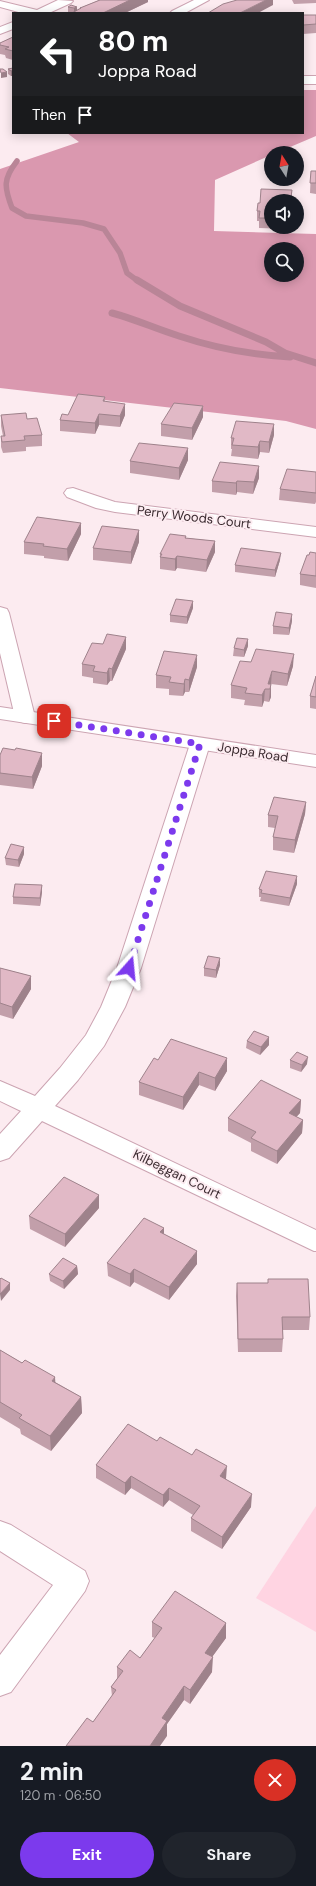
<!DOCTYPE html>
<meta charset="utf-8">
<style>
body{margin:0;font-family:"DM Sans",sans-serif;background:#20242c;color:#f1f3f6;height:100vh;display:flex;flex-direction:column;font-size:15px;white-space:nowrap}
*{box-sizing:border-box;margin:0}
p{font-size:13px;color:#9ea1a6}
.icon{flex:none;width:22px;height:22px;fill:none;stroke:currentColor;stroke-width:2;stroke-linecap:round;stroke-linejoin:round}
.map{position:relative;height:1746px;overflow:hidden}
.side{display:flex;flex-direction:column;background:#171b24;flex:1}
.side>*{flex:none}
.guide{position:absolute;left:12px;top:12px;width:292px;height:122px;border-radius:0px;box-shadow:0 2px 10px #0003;background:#202124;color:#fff;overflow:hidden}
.needle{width:26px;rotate:349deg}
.fabs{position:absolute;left:264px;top:146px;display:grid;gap:8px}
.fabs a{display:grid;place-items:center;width:40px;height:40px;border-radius:50%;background:#171b24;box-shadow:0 2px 10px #0003;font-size:20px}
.pin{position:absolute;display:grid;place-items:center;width:34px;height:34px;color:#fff;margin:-17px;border-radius:8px;box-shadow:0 2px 6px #0006}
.me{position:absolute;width:44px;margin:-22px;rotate:18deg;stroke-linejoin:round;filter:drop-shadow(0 0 3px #0008)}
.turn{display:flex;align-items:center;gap:14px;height:84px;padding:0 20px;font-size:18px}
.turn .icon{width:52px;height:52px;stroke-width:2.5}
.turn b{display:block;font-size:28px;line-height:34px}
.then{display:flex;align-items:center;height:38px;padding:0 20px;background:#0003;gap:8px;font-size:15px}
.round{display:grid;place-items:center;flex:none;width:42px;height:42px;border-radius:21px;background:#20242c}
.head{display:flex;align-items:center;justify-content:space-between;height:68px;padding:0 20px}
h1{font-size:24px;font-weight:700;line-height:30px}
.cta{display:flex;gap:8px;margin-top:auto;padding:8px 20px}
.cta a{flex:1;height:46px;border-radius:24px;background:#7c3aed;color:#fff;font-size:16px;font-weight:700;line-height:46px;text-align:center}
.cta a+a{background:#20242c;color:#f1f3f6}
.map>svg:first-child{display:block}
</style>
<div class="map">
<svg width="316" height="1746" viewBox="0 0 316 1746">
<rect width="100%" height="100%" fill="#fcebf0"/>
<path fill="#ffd4e2" d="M316 1506V1632L256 1598Z"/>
<path fill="#da98af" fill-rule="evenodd" d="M303 90H316V136L276 153H271V155L215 180 214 231 316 234V429L286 421 0 388V169L79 142 67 133H303ZM271 249H297V275H271Z"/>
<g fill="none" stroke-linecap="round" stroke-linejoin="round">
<path stroke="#b98597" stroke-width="5.5" d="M17 161C3 179 4 187 12 208L26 216 83 223 104 229 120 253 127 273 138 281"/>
<path stroke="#b98597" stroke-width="7" d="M137 280 180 306 266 342 285 353 316 363
M112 313C135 319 156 329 179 336 215 348 252 355 290 357"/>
<defs>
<path id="minor" d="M58 0 73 1 71 3 49 13H22L0 7V1L37 10Z
M194 0H209L185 13H170L172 11Z
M13 22V29L0 34V27Z
M303 76H316V84H303Z
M73 488 115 502 316 527V537L115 512 96 508 67 497 64 493 67 489Z
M0 607 7 609 9 613 35 717 32 721 25 723 18 721 15 717 0 653Z
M200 738 207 740 210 744 141 968 125 1007 104 1046 78 1080 55 1106 316 1230V1251H314L42 1121 9 1158 0 1161V1134L21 1111 0 1101V1081L35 1096 60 1068 86 1035 101 1007 117 968 190 744 193 740Z
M0 1521 11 1525 85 1571 89 1581 85 1591 11 1692 0 1696V1655L53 1585 0 1551Z"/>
<path id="major" d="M0 707 316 755V767L0 719Z"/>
</defs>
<use href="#minor" stroke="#cca4b2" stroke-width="2"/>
<use href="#major" stroke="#cca4b2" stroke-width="2"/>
<use href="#minor" fill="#fff" fill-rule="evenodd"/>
<use href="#major" fill="#fff" fill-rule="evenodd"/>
</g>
<path fill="#c29faa" d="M99 0H150H148V2L125 13H70L68 12V7L71 5 77 10 80 9V8Z
M292 0H316V3L294 4Z
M303 15H316V33L303 34Z
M13 37V60L6 58 5 55 0 54V43Z
M13 68 11 76 8 74V69Z
M311 171H316V194L310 193Z
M292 190V197L271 201V227H290V229L259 228V221H257V211L260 203Z
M105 397V402L125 415 120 427 99 425 95 434 60 431V420Z
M203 406V417L192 440 161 436V424Z
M1 415 27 419 42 435V446L26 447V451L3 453 1 447V436H3L1 426Z
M274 435 269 453 260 452 258 459 231 456 232 449H231V438Z
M188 460 179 480 130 473V461Z
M259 466V478L253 494 237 492 236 495 212 492V481Z
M316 472V502L315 504 279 500 280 489Z
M81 523V534L68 561 44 558V556L24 554V542Z
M139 530V542L131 564 93 560V548Z
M186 536V538L215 541V552L206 572 177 568 175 571 160 569V554Z
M316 553V588L300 585V574L309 555Z
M280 560 275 577 235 572V565Z
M193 608 187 624 170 622V615Z
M292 621 289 635 273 634V626Z
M248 646 244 657 233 656 234 648Z
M126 649 112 681H110L107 685 93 683V678L82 676V664Z
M251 662 293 666 287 686 271 684V697L269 702 264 701 262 707 244 705 245 700 231 698V685Z
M197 667 189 692H185L183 696 169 695V689L156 688V675Z
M316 676V709L310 708V696Z
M0 755 42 766 33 789 0 785Z
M306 802 305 814 294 853 273 850V837L275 828 268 827V815Z
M24 854 19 867 6 865 5 858Z
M297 884 289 906 260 901 261 897H259V889Z
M42 885V892L40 906 13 904V897Z
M220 965 216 978 204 976V968Z
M0 968 31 976V989L13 1019 0 1015Z
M247 1041 269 1045 260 1055 246 1048Z
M158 1060 227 1071 215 1091 199 1085 183 1110 139 1095V1082Z
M290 1060 307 1064 301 1072 290 1068Z
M301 1100 300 1113 296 1117 303 1120 302 1133 277 1164 251 1151V1143L228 1131V1118Z
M99 1208 65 1247 30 1229 29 1216Z
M164 1234 197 1264 169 1300 134 1282 130 1287 108 1276 107 1263Z
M77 1266 78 1274 64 1289 50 1281 49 1274Z
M237 1283 310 1317 309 1330H283V1339L282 1352H238L236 1296Z
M0 1349V1350L81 1397 82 1413 51 1451 21 1434 20 1429 0 1417Z
M157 1441 226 1479 251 1507 222 1549 191 1531V1518L193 1515 169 1500 163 1507 131 1488 125 1495 96 1478V1465Z
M152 1622 226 1623V1638L212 1657V1672L190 1704 184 1700 167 1724V1736L93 1722 112 1696 111 1687 117 1679V1667L140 1658 155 1638 152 1637Z"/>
<path fill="#9e828b" d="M130 0H150H148V2L125 13H103Z
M266 0H273V5L258 13H240Z
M77 7V12L74 13V8Z
M13 70V76H11V71Z
M7 72V77L1 78V73Z
M125 404V415L120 427V416Z
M203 406V417L192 440V428Z
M99 414V425L95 434V423Z
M274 424V435L269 453V442Z
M260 441V452L258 459V447Z
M188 448V460L179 480V468Z
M259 466V478L253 494 254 482Z
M237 481V492L236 495V483Z
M81 523V534L68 561 67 549Z
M139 530V542L131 564V552Z
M215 541V552L206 572 207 560Z
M281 553 280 560 275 577V570Z
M177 556V568L175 571V559Z
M193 601V608L187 624V617Z
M292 614V621L289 635V628Z
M126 637V649L112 681V669Z
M248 639V646L244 657V650Z
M294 654 293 666 287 686 288 674Z
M197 655V667L189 692V680Z
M109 668 110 681 107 685V673Z
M272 671 271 684 269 689 268 684Z
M185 679V692L183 696 184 684Z
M271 684V697L269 702 270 689Z
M265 689 264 701 262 707V695Z
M42 753V766L33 789 32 777Z
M306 802 305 814 294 853 295 840Z
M24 847V854L19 867 18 860Z
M297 876V884L289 906 290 898Z
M42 885V892L40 906V898Z
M220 958V965L216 978V970Z
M31 976V989L13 1019 12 1007Z
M269 1037V1045L260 1055 261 1047Z
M308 1057 307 1064 301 1072 302 1065Z
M227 1058V1071L215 1091V1078Z
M199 1072V1085L183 1110V1097Z
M301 1100 300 1113 288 1126 289 1113Z
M303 1120 302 1133 277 1164V1151Z
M99 1195V1208L65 1247V1234Z
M164 1228V1241L160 1232Z
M197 1251V1264L169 1300V1287Z
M77 1266 78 1274 64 1289 63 1281Z
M134 1269V1282L130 1287V1274Z
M10 1283V1290L1 1301 0 1294Z
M55 1377 56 1392 52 1381Z
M81 1397 82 1413 51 1451 50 1436Z
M227 1466 226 1479 219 1488 220 1476Z
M131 1476V1488L125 1495V1483Z
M169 1488V1500L163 1507V1495Z
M252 1494 251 1507 222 1549V1537Z
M226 1623V1638L204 1668 205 1653Z
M213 1657 212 1672 190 1704V1690Z
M184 1686V1700L167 1724V1736L160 1746H150L162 1718Z"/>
<path fill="#e1b9c6" stroke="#9e828b" d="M100 0H130L103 13H72L81 8H80Z
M237 0H266L240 13H208L223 4Z
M71 5 77 7 74 8 68 7Z
M303 15H316V24L303 25Z
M13 37V51L5 49 9 47 0 45V43Z
M13 68V70L11 71 8 69Z
M0 69H3L7 72 1 73Z
M311 171H316V183H310Z
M261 189 292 190 291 197H294L293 201H271V218H259L260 211H257L258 203H260Z
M78 394 105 397 103 401 125 404 120 416 99 414 95 423 60 420 62 414 68 415Z
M174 403 203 406 192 428 161 424Z
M26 413 27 419 37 418 42 435 24 436 25 440 2 442 1 436H5L1 415Z
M236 421 274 424 269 442 260 441 258 447 232 445 234 438H231Z
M139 443 188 448 179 468 130 461Z
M220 462 259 466 254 482 237 481 236 483 212 481Z
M287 469 316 472V493L280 489Z
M37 517 81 523 67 549 43 546 44 544 24 542Z
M102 526 139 530 131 552 93 548Z
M170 534 186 536 185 538 215 541 207 560 177 556 175 559 160 557 162 554H160Z
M241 548 281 553 275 570 235 565Z
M310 552 316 553V576L300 574 307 555H309Z
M176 599 193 601 187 617 170 615Z
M276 612 292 614 289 628 273 626Z
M107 634 126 637 112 669 109 668 107 673 93 671 95 666 82 664 92 643 103 644Z
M237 638 248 639 244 650 234 648Z
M256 649 294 654 288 674 272 671 268 684H271L270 689H265L262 695 245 693 247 688 231 685 240 661 251 662Z
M164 651 197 655 189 680 185 679 184 684 169 682 171 677 156 675Z
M316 676V697L310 696Z
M3 748 15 750 16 748 42 753 32 777 0 773V755Z
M274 797 306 802 295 840 273 837 278 816 268 815Z
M11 844 24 847 18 860 5 858Z
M266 871 297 876 290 898 261 893 262 890 259 889Z
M15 884 42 885 40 898 13 897Z
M208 956 220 958 216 970 204 968Z
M0 968 31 976 12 1007 0 1003Z
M254 1031 269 1037 261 1047 247 1041Z
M171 1039 227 1058 215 1078 199 1072 183 1097 139 1082 154 1058 158 1060Z
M297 1052 308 1057 302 1065 290 1060Z
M261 1080 301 1100 289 1113 303 1120 277 1151 251 1138 256 1132 228 1118Z
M64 1177 99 1195 65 1234 29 1216Z
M144 1218 164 1228 160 1232 197 1251 169 1287 134 1269 130 1274 107 1263Z
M63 1258 77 1266 63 1281 49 1274Z
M1 1278 10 1283 0 1294V1279Z
M268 1279H308L310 1317H282L283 1339H238L237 1283H268Z
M0 1350 22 1363 25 1360 55 1377 52 1381 81 1397 50 1436 19 1418 22 1415 0 1402Z
M128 1424 157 1441 160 1437 192 1455 196 1449 227 1466 220 1476 252 1494 222 1537 191 1518 200 1506 169 1488 163 1495 131 1476 125 1483 96 1465Z
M175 1591 226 1623 205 1653 213 1657 190 1690 184 1686 162 1718 167 1721 150 1746H66L87 1718 93 1722 116 1690 111 1687 123 1671 117 1667 130 1650 140 1658 162 1628 152 1622Z"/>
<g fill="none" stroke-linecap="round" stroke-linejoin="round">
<path stroke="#7c3aed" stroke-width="7" stroke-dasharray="0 12.6" d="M54 721 200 744 129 968"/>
</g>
<g text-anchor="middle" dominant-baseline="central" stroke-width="4" stroke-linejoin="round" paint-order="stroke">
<g font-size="13" fill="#3b2b30" stroke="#fcebf0">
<text transform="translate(194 517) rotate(7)">Perry Woods Court</text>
<text transform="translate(253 752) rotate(9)">Joppa Road</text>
<text transform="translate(177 1174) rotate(26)">Kilbeggan Court</text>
</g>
</g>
</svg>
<div class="fabs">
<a><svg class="needle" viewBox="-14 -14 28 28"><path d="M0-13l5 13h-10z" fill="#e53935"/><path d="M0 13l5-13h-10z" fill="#9ea1a6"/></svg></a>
<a><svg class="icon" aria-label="sound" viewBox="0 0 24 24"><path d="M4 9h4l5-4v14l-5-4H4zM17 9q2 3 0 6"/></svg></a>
<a><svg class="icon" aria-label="search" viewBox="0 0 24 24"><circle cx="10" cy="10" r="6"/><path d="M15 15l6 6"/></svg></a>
</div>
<div class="pin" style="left:54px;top:721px;background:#d93025"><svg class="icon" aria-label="arrive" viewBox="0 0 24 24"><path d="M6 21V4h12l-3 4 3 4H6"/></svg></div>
<svg class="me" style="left:129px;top:968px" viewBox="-20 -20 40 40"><path d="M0-17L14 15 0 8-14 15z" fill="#7c3aed" stroke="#fff" stroke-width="4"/></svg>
<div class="guide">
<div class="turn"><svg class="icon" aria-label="left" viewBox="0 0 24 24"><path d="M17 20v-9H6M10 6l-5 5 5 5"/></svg><div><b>80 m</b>Joppa Road</div></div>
<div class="then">Then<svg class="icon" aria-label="arrive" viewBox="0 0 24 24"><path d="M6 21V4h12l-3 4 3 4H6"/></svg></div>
</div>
</div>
<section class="side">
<div class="head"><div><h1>2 min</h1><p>120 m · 06:50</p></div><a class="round" style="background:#d93025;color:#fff"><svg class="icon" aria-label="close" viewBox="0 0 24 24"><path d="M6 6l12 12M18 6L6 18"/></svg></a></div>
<div class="cta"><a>Exit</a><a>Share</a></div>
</section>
